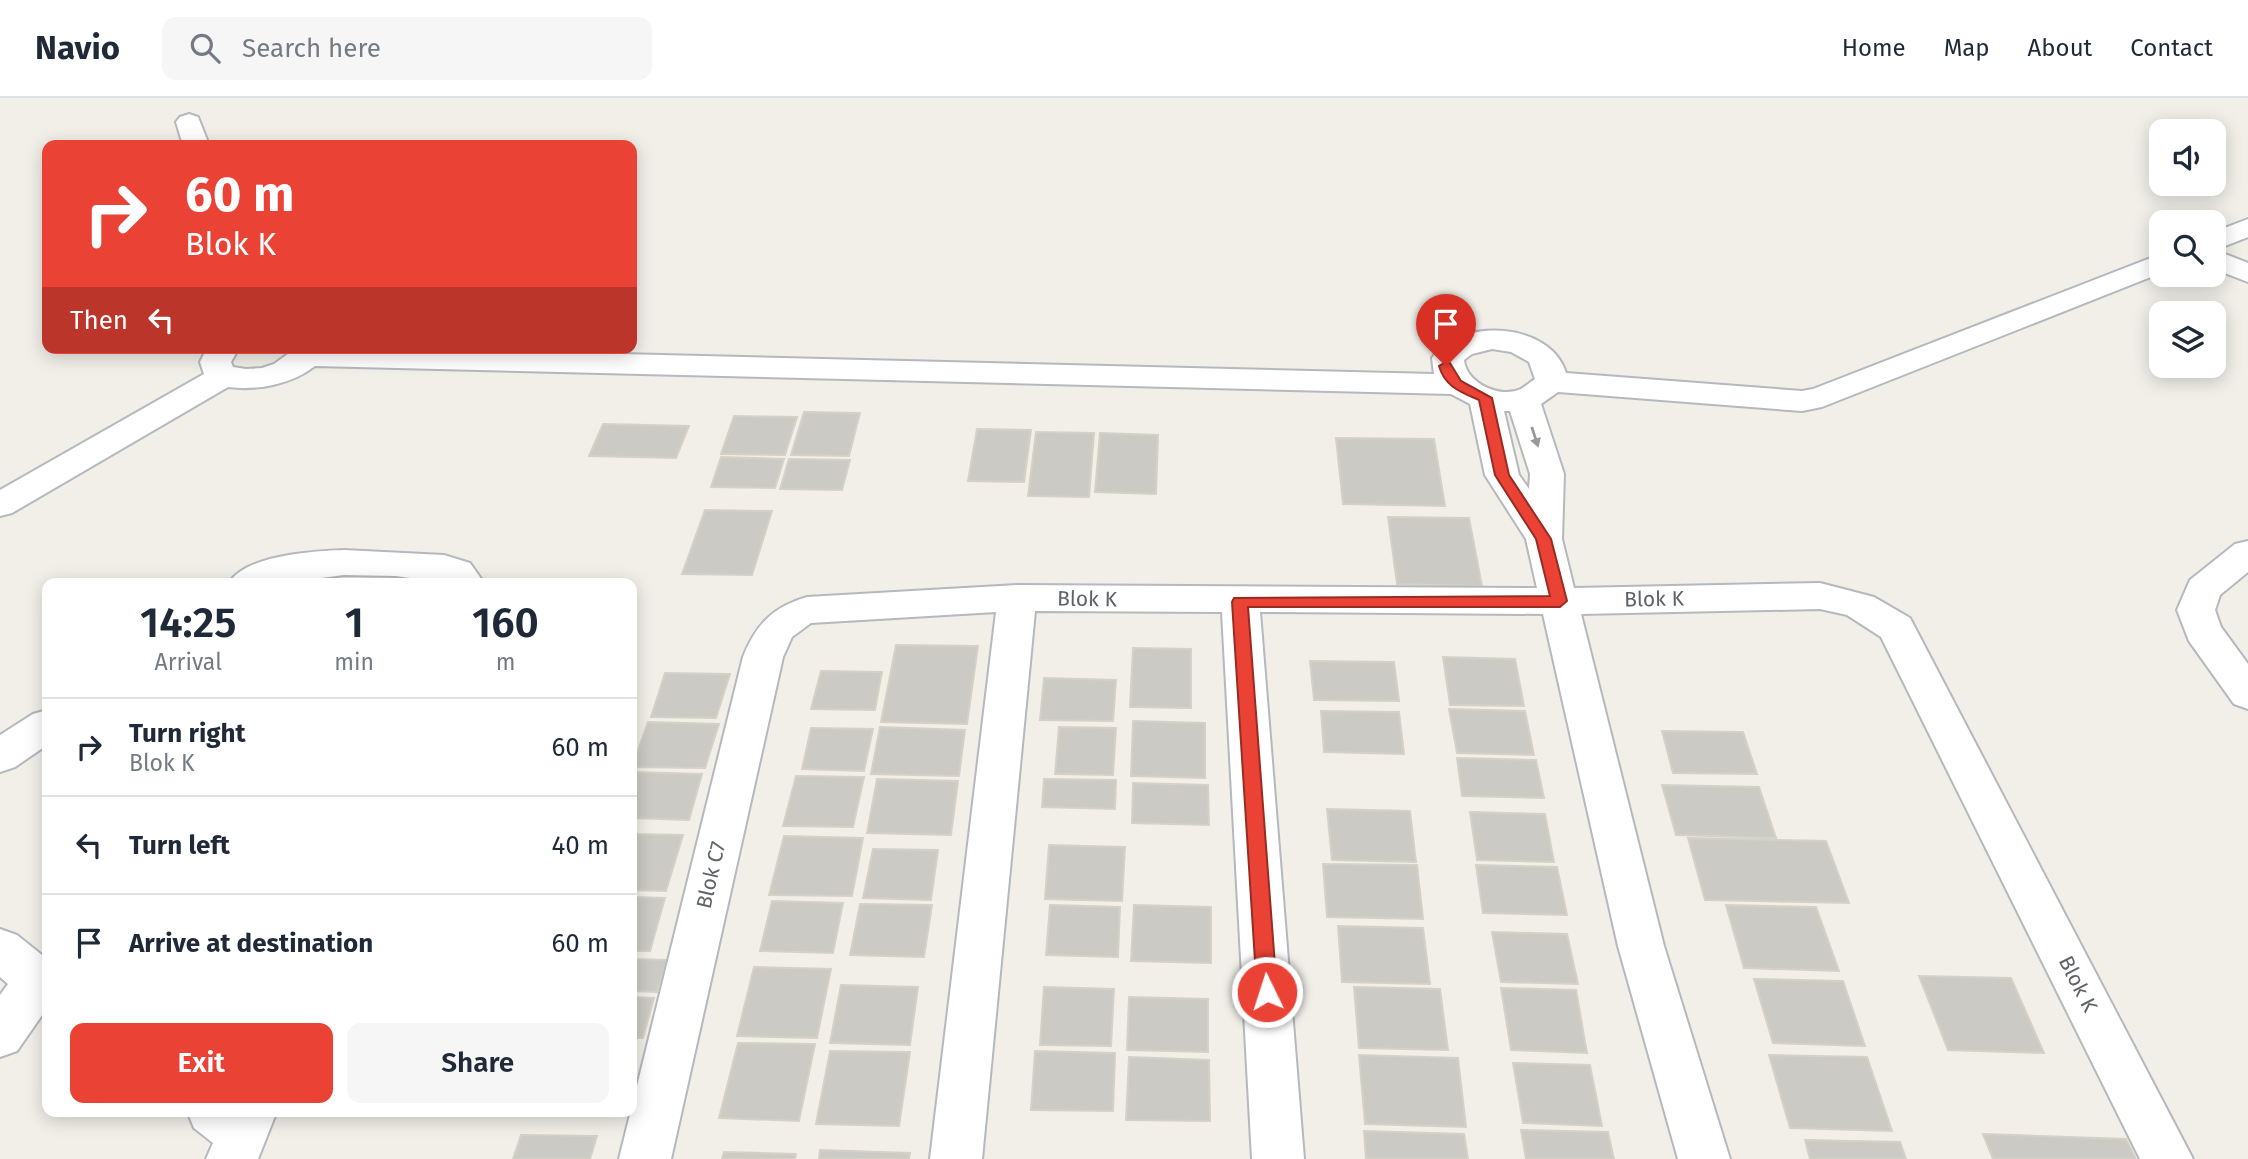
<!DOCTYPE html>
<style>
body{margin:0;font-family:"Fira Sans",sans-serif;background:#f6f6f7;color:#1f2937;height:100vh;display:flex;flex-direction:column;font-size:26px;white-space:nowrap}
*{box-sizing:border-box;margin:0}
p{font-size:23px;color:#747a83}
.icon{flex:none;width:38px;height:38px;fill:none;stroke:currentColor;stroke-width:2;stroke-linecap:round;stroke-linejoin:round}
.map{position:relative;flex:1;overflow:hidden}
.drawer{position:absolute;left:42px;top:480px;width:595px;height:539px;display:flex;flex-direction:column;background:#fff;border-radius:14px;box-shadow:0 4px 18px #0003}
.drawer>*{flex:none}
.banner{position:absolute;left:42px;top:42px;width:595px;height:214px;border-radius:14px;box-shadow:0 4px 18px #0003;background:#ea4335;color:#fff;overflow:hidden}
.buttons{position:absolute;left:2149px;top:21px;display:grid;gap:14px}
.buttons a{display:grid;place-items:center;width:77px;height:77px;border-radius:14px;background:#fff;box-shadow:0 4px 18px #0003;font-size:35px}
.pin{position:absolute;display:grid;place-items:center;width:60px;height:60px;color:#fff;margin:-72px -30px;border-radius:50% 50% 50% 0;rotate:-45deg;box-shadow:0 0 7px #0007}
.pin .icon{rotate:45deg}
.me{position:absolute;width:77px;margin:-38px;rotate:356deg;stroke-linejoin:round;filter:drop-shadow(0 0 5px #0008)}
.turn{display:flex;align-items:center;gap:24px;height:147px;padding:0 28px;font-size:32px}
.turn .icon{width:91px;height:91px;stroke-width:2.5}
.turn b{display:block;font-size:49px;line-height:60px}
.then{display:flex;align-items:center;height:66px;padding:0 28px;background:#0003;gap:14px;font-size:26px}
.eta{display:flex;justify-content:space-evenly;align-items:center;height:119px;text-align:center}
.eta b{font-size:42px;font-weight:600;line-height:49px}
.action{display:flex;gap:14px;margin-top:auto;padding:14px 28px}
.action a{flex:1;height:80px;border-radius:14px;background:#ea4335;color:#fff;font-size:28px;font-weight:600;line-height:80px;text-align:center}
.action a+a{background:#f6f6f7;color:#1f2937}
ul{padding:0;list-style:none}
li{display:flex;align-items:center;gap:21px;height:98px;padding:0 28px;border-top:2px solid #e0e1e3}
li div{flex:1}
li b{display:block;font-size:26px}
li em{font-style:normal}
header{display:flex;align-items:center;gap:42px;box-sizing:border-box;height:98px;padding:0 35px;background:#fff;border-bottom:2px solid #e0e1e3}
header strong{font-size:33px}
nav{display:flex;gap:38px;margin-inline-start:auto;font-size:24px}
.search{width:490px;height:63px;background:#f6f6f7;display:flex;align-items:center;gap:18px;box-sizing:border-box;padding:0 24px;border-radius:14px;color:#747a83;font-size:26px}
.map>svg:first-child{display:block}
</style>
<header>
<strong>Navio</strong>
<div class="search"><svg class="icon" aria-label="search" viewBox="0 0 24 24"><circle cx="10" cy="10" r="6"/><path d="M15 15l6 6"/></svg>Search here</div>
<nav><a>Home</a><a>Map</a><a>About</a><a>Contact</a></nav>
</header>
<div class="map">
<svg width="2248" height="1061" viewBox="0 0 2248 1061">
<rect width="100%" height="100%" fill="#f1efe8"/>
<path fill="#cccac5" stroke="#d6d1c6" stroke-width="2" d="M804 314 860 315 849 358 791 357Z
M734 318 797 319 785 357 721 356Z
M603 326 689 328 676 360 589 358Z
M977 331 1031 332 1024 384 968 383Z
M1036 334 1094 335 1089 399 1028 398Z
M1100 335 1158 337 1156 396 1095 394Z
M1336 340 1434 341 1445 408 1343 406Z
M721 359 784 361 775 390 711 389Z
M789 361 850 362 842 392 780 391Z
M705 412 772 413 752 477 682 476Z
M1388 419 1469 420 1482 488 1397 486Z
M896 547 978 548 967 626 881 624Z
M1133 550 1191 551V610L1130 609Z
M1443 559 1515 561 1524 608 1450 607Z
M1310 563 1394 564 1399 603 1314 602Z
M821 573 882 574 875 612 811 611Z
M665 575 730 576 716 620 651 619Z
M1044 580 1116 582 1113 623 1040 622Z
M1449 611 1525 613 1534 657 1457 655Z
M1321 613 1399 614 1404 656 1324 654Z
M1133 623 1205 625V680L1131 678Z
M648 624 719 626 705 670 632 669Z
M880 629 965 632 959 678 871 676Z
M1059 629 1116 630 1113 677 1055 676Z
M811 630 873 631 864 673 802 671Z
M1662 633 1743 634 1757 676 1673 675Z
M1457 660 1536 662 1544 700 1462 698Z
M632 674 702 676 689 722 632 720Z
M796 678 864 679 853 729 783 728Z
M877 681 958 683 951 737 867 735Z
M1044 681 1116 682 1115 711 1042 709Z
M1133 685 1208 687 1209 727 1132 725Z
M1662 687 1759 689 1776 740 1676 737Z
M1327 711 1410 713 1416 764 1332 762Z
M1470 714 1545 716 1554 764 1477 762Z
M632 736 683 737 666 793 632 792Z
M784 738 863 740 852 798 769 797Z
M1688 740 1826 743 1849 805 1705 802Z
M1049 747 1125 749 1122 803 1045 801Z
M873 751 938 752 931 802 863 800Z
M1323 766 1417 767 1423 821 1327 819Z
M1476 767 1557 769 1567 817 1483 815Z
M632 799 665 800 650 853H632Z
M772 803 843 805 833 855 760 853Z
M860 806 932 807 924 859 850 857Z
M1050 807 1120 809 1118 859 1046 857Z
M1134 807 1211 809V865L1131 863Z
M1726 807 1816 809 1839 873 1744 870Z
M1338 828 1423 830 1430 886 1342 884Z
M1492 834 1567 836 1578 886 1501 884Z
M632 861 667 862 657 894 632 893Z
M754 869 831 871 817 940 737 938Z
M1919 878 2011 880 2044 955 1948 952Z
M1754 881 1843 883 1865 948 1773 945Z
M841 887 918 889 910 947 830 945Z
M1044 889 1114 891 1111 948 1040 947Z
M1354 889 1440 891 1448 952 1359 950Z
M1501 890 1576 892 1587 955 1511 952Z
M632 899 654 900 643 940H632Z
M1129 899 1208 901V954L1127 952Z
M738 945 815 946 799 1023 719 1020Z
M830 953 910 954 899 1028 816 1026Z
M1035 953 1115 955 1113 1013 1031 1012Z
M1359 957 1458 960 1466 1029 1365 1026Z
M1769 957 1867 959 1892 1033 1790 1030Z
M1129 959 1209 962 1210 1023 1126 1022Z
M1513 965 1590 967 1602 1028 1523 1025Z
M1521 1032 1608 1034 1614 1061H1526Z
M1364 1033 1464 1036 1468 1061H1366Z
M1983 1036 2126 1041 2136 1061H1993Z
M521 1037 597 1038 590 1061H513Z
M1805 1042 1900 1044 1906 1061H1810Z
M820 1052 910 1055 909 1061H819Z
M724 1054 796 1056 795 1061H722Z"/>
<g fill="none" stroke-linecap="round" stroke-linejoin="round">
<defs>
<path id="minor" d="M189 16 198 19 209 47H183L176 24 180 19Z
M2248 121V139L2215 152 2248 165V184L2214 171V134Z
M2161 156V175L1822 309 1802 313 1558 294 1541 306 1564 376 1562 441 1574 490 1820 485 1874 499 1910 520 2193 1061H2140L1881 539 1847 517 1820 511 1581 516 1664 848 1730 1061H1678L1618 848 1543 516 1260 514 1304 1061H1252L1222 514 1035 513 982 1061H930L996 514 811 525 792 539 783 559 671 1061H619L743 559C756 526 773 509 807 499L1017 487 1537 490 1526 441 1485 377 1470 306 1451 296 315 268C292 286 258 293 228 289L12 415 0 418V392L204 276 200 264 207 250H239L231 264 233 269 246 271 262 270 274 266 296 250H379L1434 276 1432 260C1460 219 1551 224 1566 275L1802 293 1813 291ZM1492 251 1511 254 1529 264 1535 281C1530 284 1526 288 1521 291 1500 301 1466 285 1464 262L1472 256ZM1510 313 1530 376 1529 391 1519 377 1504 313Z
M2248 443V474L2220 497 2215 512 2221 529 2248 566V611L2234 606 2189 543 2177 512 2190 482 2235 446Z
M344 452 444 457 470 465 484 485H445L396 478 344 477 282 485H229C246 457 314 453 344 452Z
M47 612V647L15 669 0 674V637L33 616Z
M0 831 17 837 47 861V910L17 953 0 959V897L8 886 0 879Z
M187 1013H277L258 1061H206L213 1045 194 1030Z"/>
</defs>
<use href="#minor" stroke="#b5b8bc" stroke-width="4"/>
<use href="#minor" fill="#fff" fill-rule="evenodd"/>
</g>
<defs><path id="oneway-solid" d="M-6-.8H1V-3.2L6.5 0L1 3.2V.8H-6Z" transform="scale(1.75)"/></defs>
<use fill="#979a9d" href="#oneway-solid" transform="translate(1535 339) rotate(72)"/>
<path fill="#ea4335" stroke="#982c22" stroke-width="2" d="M1446 264 1450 265 1461 283 1492 300 1509 377 1551 441 1567 503 1560 509H1248L1277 894 1274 900 1267 902 1260 900 1257 894 1232 504 1234 500 1550 498 1536 441 1495 377 1479 302C1461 294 1445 289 1439 268Z"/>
<g text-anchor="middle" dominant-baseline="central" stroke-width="5" stroke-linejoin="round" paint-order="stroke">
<g font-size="21" fill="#5f6368" stroke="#fff">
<text transform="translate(1087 501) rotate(1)">Blok K</text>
<text transform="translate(1654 501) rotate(-1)">Blok K</text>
<text transform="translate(711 777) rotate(-77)">Blok C7</text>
<text transform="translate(2078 886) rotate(63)">Blok K</text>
</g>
</g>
</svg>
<div class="buttons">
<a><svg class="icon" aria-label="sound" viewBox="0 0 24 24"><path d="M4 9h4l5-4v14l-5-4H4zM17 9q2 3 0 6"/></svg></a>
<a><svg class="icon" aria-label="search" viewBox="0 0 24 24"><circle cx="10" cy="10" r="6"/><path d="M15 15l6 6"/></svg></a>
<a><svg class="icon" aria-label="layers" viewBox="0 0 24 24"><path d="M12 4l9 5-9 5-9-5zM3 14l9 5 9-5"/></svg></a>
</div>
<div class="pin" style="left:1446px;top:268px;background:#d93025"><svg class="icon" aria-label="arrive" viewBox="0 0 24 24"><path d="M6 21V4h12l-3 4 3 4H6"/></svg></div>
<svg class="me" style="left:1267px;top:894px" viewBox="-20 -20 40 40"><circle r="17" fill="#ea4335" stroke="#fff" stroke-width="3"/><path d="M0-11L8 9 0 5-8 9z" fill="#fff"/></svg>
<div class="banner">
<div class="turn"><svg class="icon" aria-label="right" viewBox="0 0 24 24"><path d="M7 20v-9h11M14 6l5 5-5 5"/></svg><div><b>60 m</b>Blok K</div></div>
<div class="then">Then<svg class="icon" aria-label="left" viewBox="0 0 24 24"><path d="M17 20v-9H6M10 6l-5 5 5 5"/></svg></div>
</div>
<section class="drawer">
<div class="eta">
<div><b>14:25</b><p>Arrival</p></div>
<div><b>1</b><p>min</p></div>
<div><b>160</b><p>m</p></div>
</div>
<ul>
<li><svg class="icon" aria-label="right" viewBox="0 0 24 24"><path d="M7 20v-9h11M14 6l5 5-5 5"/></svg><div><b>Turn right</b><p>Blok K</p></div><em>60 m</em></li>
<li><svg class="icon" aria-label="left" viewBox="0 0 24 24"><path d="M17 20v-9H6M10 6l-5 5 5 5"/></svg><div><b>Turn left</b></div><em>40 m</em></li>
<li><svg class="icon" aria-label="arrive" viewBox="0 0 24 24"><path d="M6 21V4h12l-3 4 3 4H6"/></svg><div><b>Arrive at destination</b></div><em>60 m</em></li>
</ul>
<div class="action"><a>Exit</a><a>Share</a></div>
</section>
</div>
